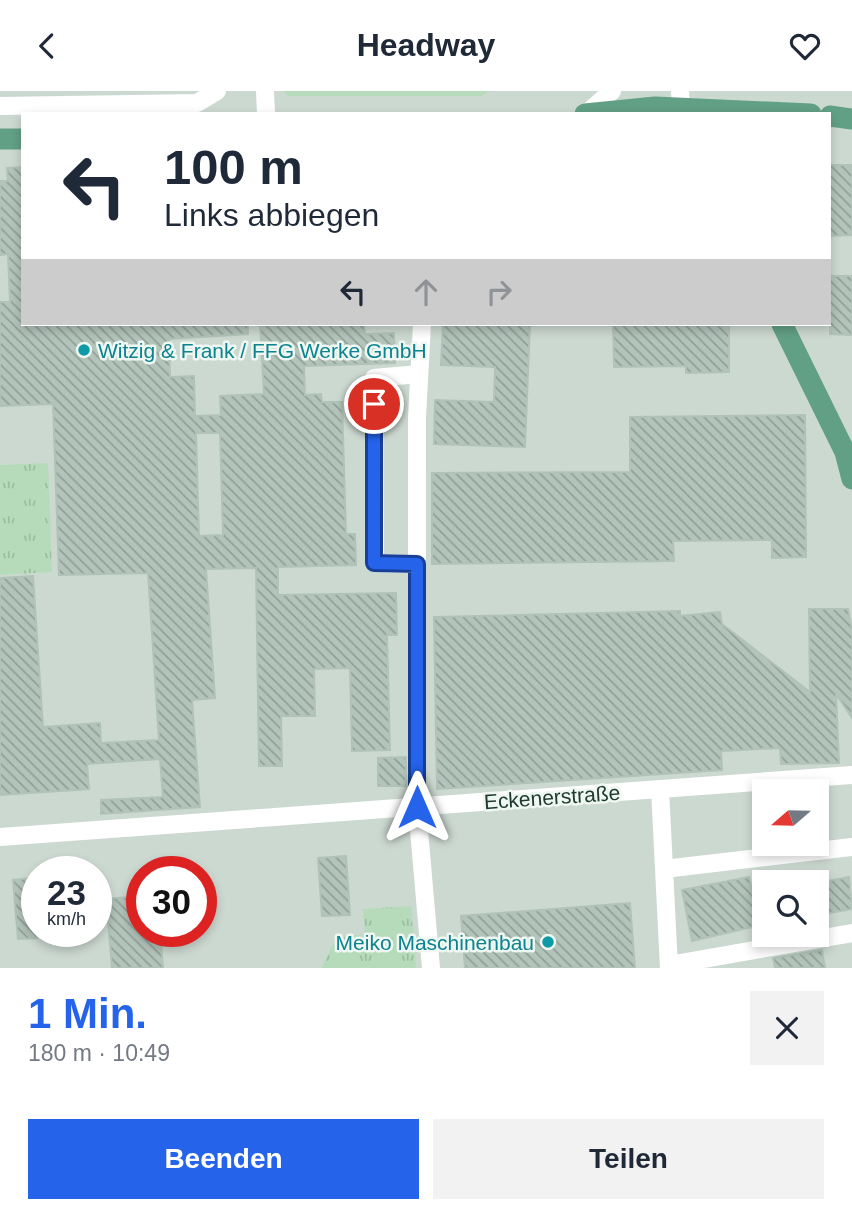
<!DOCTYPE html>
<html lang="de">
<meta charset="utf-8">
<style>
body{margin:0;font-family:Arial,sans-serif;background:#f2f2f3;color:#1f2937;height:100vh;display:flex;flex-direction:column;font-size:26px;white-space:nowrap}
*{box-sizing:border-box;margin:0}
p{font-size:23px;color:#747a83}
.icon{flex:none;width:38px;height:38px;fill:none;stroke:currentColor;stroke-width:2;stroke-linecap:round;stroke-linejoin:round}
.map{position:relative;height:877px;overflow:hidden}
.details{display:flex;flex-direction:column;background:#fff;flex:1}
.details>*{flex:none}
.guide{position:absolute;left:21px;top:21px;width:810px;height:214px;border-radius:0px;box-shadow:0 4px 10px #0003;background:#fff;color:#1f2937;overflow:hidden}
.needle{width:46px;rotate:250deg}
.tools{position:absolute;left:752px;top:688px;display:grid;gap:14px}
.tools a{display:grid;place-items:center;width:77px;height:77px;border-radius:0px;background:#fff;box-shadow:0 4px 10px #0003;font-size:35px}
.speed{position:absolute;left:21px;top:765px;display:flex;gap:14px;font-size:35px;font-weight:700;text-align:center}
.speed>*{display:grid;place-content:center;width:91px;height:91px;border-radius:50%;background:#fff;box-shadow:0 4px 10px #0003;line-height:1}
.speed small{font-size:18px;font-weight:400}
.speed .limit{border:10px solid #d22;background:#fff;color:#111}
.pin{position:absolute;display:grid;place-items:center;width:60px;height:60px;color:#fff;margin:-30px;border:4px solid #fff;border-radius:50%;box-shadow:0 2px 7px #0007}
.me{position:absolute;width:77px;margin:-38px;rotate:0deg;stroke-linejoin:round;filter:drop-shadow(0 0 5px #0008)}
.turn{display:flex;align-items:center;gap:24px;height:147px;padding:0 28px;font-size:32px}
.turn .icon{width:91px;height:91px;stroke-width:2.5}
.turn b{display:block;font-size:49px;line-height:60px}
.lanes{display:flex;align-items:center;height:66px;padding:0 28px;background:#0003;justify-content:center;gap:35px;direction:ltr}
.lanes .off{opacity:.35}
.round{display:grid;place-items:center;flex:none;width:74px;height:74px;border-radius:0px;background:#f2f2f3}
.summary{display:flex;align-items:center;justify-content:space-between;height:119px;padding:0 28px}
h1{font-size:42px;font-weight:700;line-height:52px;color:#2563eb}
.primary-button{display:flex;gap:14px;margin-top:auto;padding:14px 28px}
.primary-button a{flex:1;height:80px;border-radius:0px;background:#2563eb;color:#fff;font-size:28px;font-weight:700;line-height:80px;text-align:center}
.primary-button a+a{background:#f2f2f3;color:#1f2937}
header{display:flex;justify-content:space-between;align-items:center;height:91px;padding:0 28px;background:#fff;font-size:32px;font-weight:700}
.map>svg:first-child{display:block}
</style>
<header><svg class="icon" aria-label="back" viewBox="0 0 24 24"><path d="M15 5l-7 7 7 7"/></svg>Headway<svg class="icon" aria-label="heart" viewBox="0 0 24 24"><path d="M12 20l-8-8c-3-5 5-10 8-4 3-6 11-1 8 4z"/></svg></header>
<div class="map">
<svg width="852" height="877" viewBox="0 0 852 877">
<defs>
<pattern id="grass-tufts" width="24" height="20" patternUnits="userSpaceOnUse" patternTransform="scale(1.75)"><rect width="24" height="20" fill="#b6dbba"/><path d="M3 7l-1-3M5 7V3M7 7l1-3M15 17l-1-3M17 17v-4M19 17l1-3" fill="none" stroke="#9cbda0"/></pattern>
<pattern id="building-back-hatch" width="6" height="6" patternUnits="userSpaceOnUse" patternTransform="scale(1.75)"><rect width="6" height="6" fill="#b3c4bb"/><path d="M-1 5l2 2M0 0l6 6M5-1l2 2" fill="none" stroke="#91a098"/></pattern>
</defs>
<rect width="100%" height="100%" fill="#deeae3"/>
<path fill="#ccd9d1" fill-rule="evenodd" d="M0 0H852V877H0ZM23 23H830V233H23ZM765 700H817V752H765ZM37 780H96V840H37ZM142 780H201V840H142ZM765 791H817V844H765Z"/>
<path fill="url(#grass-tufts)" d="M284 0H490L481 5H288Z
M48 372 52 481 0 484V374Z
M411 815 416 877H321L336 847 365 843 363 818Z"/>
<path fill="url(#building-back-hatch)" stroke="#b1c3b8" stroke-width="2" fill-rule="evenodd" d="M830 74H852V144L830 145Z
M23 76V233H248V243L169 248 170 286 194 285 195 325 221 324 220 305 264 303 260 233H364L365 243 394 242 395 272 304 275 305 304 321 303 322 311H342L346 443H355L356 474 278 476V504L396 502 397 544H387L390 659 352 660 350 577 314 578 315 625H281L282 675H259L256 477 206 478 215 607 192 609 200 716 101 723V709L163 706 160 668 87 673 89 698 0 704V487L33 485 43 636 100 632 101 652 159 649 148 482 59 484 53 313 0 315V211H10L8 163 0 164V90H8L7 77ZM196 342H220L223 444 199 445Z
M830 185H852V244L830 243Z
M443 233H530L525 356 434 353 435 309 494 311 495 276 441 274Z
M613 233H729V281L686 282V275L614 276Z
M805 324 806 466 772 467V449L673 450 674 470 432 473V382L630 381V326Z
M809 518H848L852 538V627L836 603 839 672 781 673 780 657 721 660 722 679 437 698 434 526 680 520V525L720 521 722 533 810 601Z
M406 666V695H378V667Z
M346 765 350 824 322 825 318 767Z
M749 786 753 804 765 802V833L692 850 682 799Z
M849 786 852 818 817 824V792Z
M35 787 37 847 18 848 13 789Z
M142 805V840H160L163 877H112L106 808Z
M630 812 635 877H465L461 825Z
M822 859 825 877H775L773 867Z"/>
<g fill="none" stroke-linecap="round" stroke-linejoin="round">
<path stroke="#fff" stroke-width="18" d="M265 0 266 23
M680 0 681 17
M0 15 197 12 217 0
M586 23 612 0
M422 233 417 326V716L431 877
M417 473 375 472 374 287 419 283
M660 698 669 877
M0 746 852 684
M664 778 852 756
M669 874 852 842"/>
<path stroke="#62a086" stroke-width="21" d="M585 23 655 16 811 23
M830 25 852 28
M0 48H23
M782 233 845 361 852 388"/>
</g>
<g fill="none" stroke-linecap="round" stroke-linejoin="round">
<defs>
<path id="route" d="M374 313V472L417 473V716"/>
</defs>
<use href="#route" stroke="#184099" stroke-width="18"/>
<use href="#route" stroke="#2563eb" stroke-width="12"/>
</g>
<g fill="#0f9aa8" stroke="#eef7f1" stroke-width="2.5">
<circle cx="84" cy="259" r="7"/>
<circle cx="548" cy="851" r="7"/>
</g>
<g text-anchor="middle" dominant-baseline="central" stroke-width="5" stroke-linejoin="round" paint-order="stroke">
<g font-size="21" fill="#0d838f" stroke="#eef7f1" text-anchor="start">
<text x="98" y="259">Witzig &amp; Frank / FFG Werke GmbH</text>
<text x="534" y="851" text-anchor="end">Meiko Maschinenbau</text>
</g>
<g font-size="21" fill="#1f392e" stroke="#eef7f1">
<text transform="translate(552 706) rotate(-4)">Eckenerstraße</text>
</g>
</g>
</svg>
<div class="tools">
<a><svg class="needle" viewBox="-14 -14 28 28"><path d="M0-13l5 13h-10z" fill="#e53935"/><path d="M0 13l5-13h-10z" fill="#747a83"/></svg></a>
<a><svg class="icon" aria-label="search" viewBox="0 0 24 24"><circle cx="10" cy="10" r="6"/><path d="M15 15l6 6"/></svg></a>
</div>
<div class="speed"><div>23<small>km/h</small></div><div class="limit">30</div></div>
<div class="pin" style="left:374px;top:313px;background:#d93025"><svg class="icon" aria-label="arrive" viewBox="0 0 24 24"><path d="M6 21V4h12l-3 4 3 4H6"/></svg></div>
<svg class="me" style="left:417px;top:716px" viewBox="-20 -20 40 40"><path d="M0-17L14 15 0 8-14 15z" fill="#2563eb" stroke="#fff" stroke-width="4"/></svg>
<div class="guide">
<div class="turn"><svg class="icon" aria-label="left" viewBox="0 0 24 24"><path d="M17 20v-9H6M10 6l-5 5 5 5"/></svg><div><b>100 m</b>Links abbiegen</div></div>
<div class="lanes"><svg class="icon" aria-label="left" viewBox="0 0 24 24"><path d="M17 20v-9H6M10 6l-5 5 5 5"/></svg><svg class="icon off" aria-label="ahead" viewBox="0 0 24 24"><path d="M12 20V5M6 11l6-6 6 6"/></svg><svg class="icon off" aria-label="right" viewBox="0 0 24 24"><path d="M7 20v-9h11M14 6l5 5-5 5"/></svg></div>
</div>
</div>
<section class="details">
<div class="summary"><div><h1>1 Min.</h1><p>180 m · 10:49</p></div><a class="round"><svg class="icon" aria-label="close" viewBox="0 0 24 24"><path d="M6 6l12 12M18 6L6 18"/></svg></a></div>
<div class="primary-button"><a>Beenden</a><a>Teilen</a></div>
</section>
